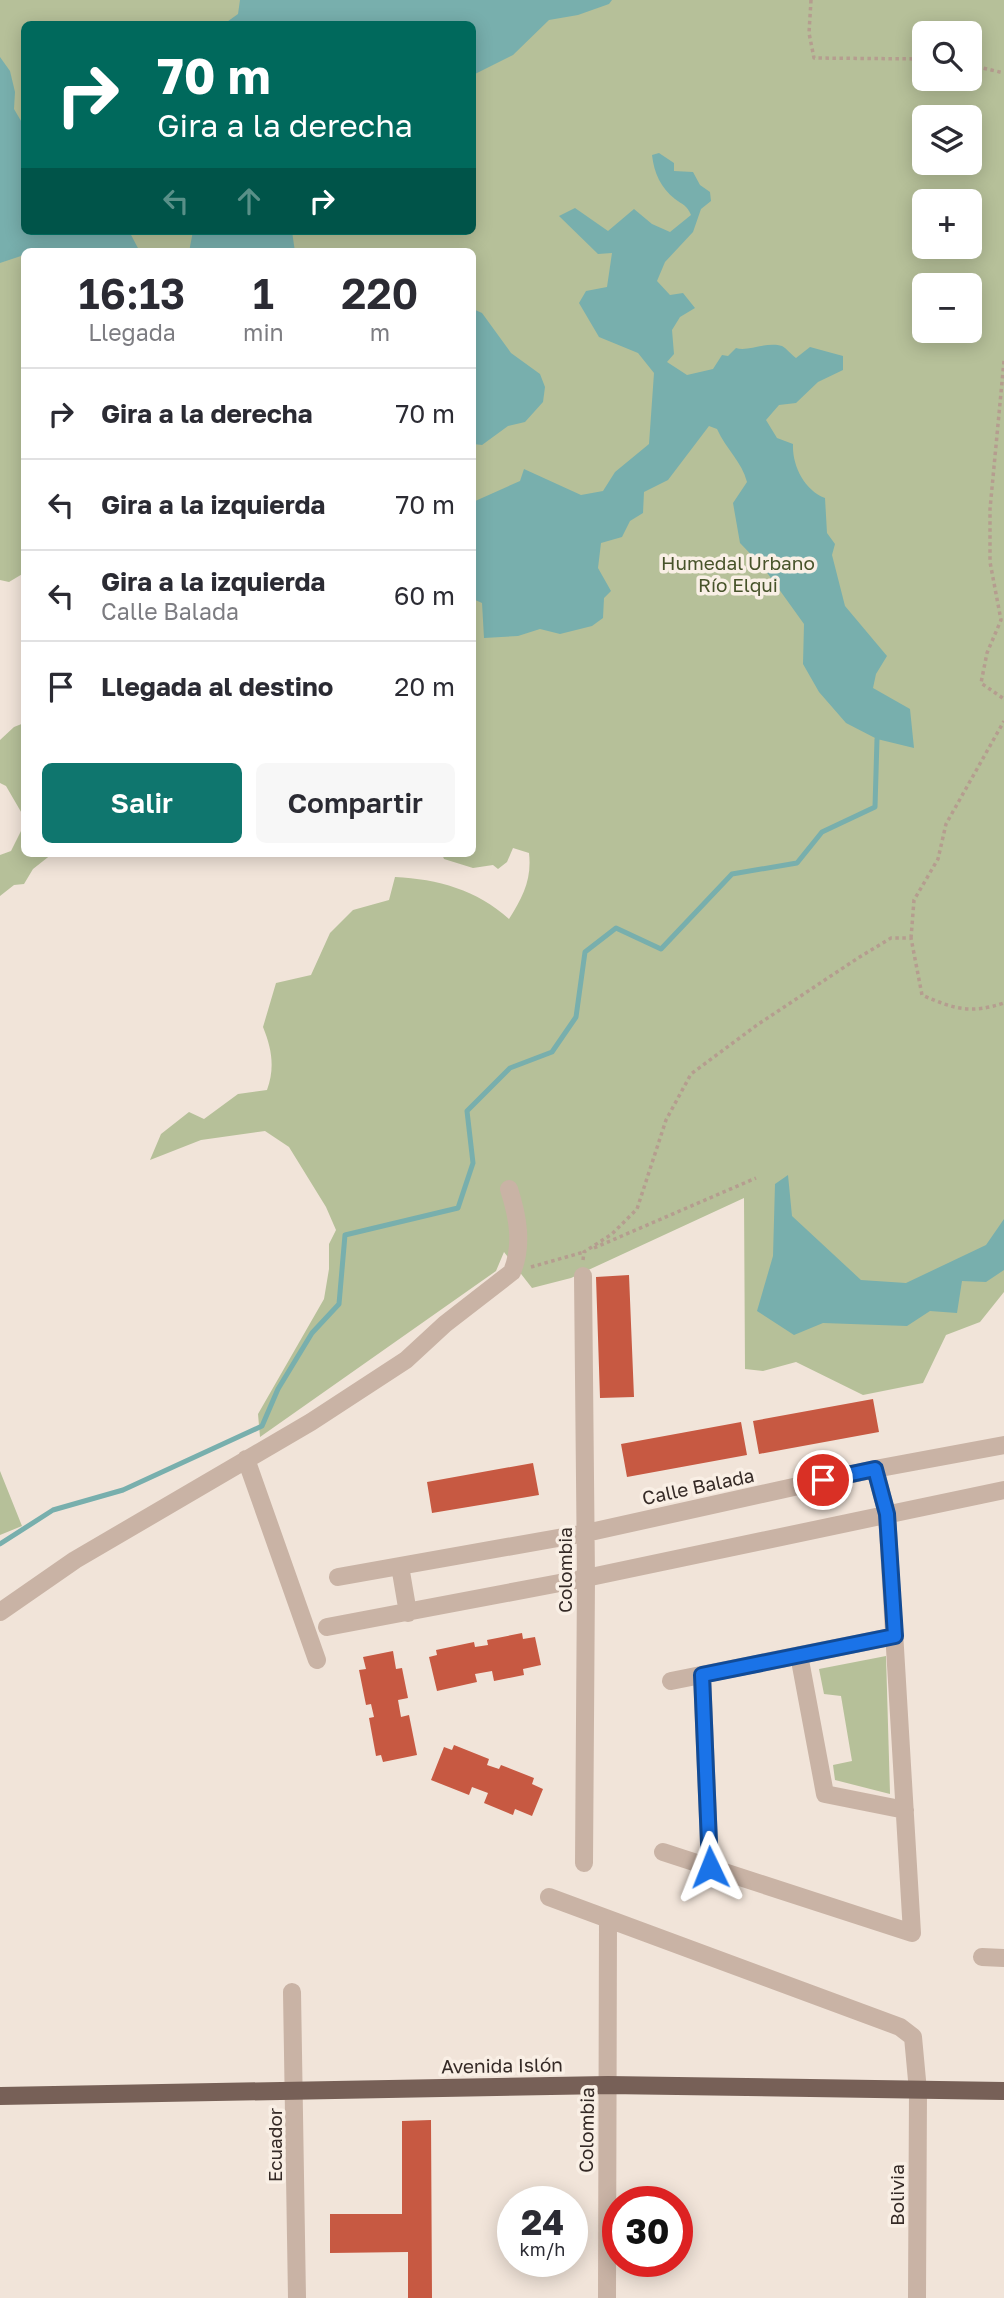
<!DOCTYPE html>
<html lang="es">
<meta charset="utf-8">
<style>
body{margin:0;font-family:"Golos Text",sans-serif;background:#f7f7f7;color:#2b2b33;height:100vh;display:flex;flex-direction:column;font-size:26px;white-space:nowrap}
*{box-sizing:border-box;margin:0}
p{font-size:23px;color:#7c7c81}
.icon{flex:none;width:38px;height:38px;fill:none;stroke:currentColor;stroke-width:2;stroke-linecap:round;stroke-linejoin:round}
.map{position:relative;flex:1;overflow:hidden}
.side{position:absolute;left:21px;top:248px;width:455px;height:609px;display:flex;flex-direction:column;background:#fff;border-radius:10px;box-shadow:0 4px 18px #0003}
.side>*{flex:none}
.hud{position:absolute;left:21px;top:21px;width:455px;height:214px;border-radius:10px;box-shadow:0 4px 18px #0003;background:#00695c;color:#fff;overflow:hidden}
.tools{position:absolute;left:912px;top:21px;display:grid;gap:14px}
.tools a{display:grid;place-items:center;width:70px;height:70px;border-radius:10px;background:#fff;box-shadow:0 4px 18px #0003;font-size:35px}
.speed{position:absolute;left:497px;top:2186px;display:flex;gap:14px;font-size:35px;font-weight:700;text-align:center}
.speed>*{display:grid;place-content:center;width:91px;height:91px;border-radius:50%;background:#fff;box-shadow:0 4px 18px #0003;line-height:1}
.speed small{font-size:18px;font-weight:400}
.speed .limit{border:10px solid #d22;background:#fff;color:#111}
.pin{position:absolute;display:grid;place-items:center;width:60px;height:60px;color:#fff;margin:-30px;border:4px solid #fff;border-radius:50%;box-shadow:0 2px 7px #0007}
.me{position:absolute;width:77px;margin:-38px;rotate:358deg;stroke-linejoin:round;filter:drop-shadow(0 0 5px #0008)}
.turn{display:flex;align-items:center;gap:24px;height:147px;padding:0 21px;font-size:32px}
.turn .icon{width:91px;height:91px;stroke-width:2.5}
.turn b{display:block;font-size:49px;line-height:60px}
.lanes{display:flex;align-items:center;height:66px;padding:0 21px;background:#0003;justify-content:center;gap:35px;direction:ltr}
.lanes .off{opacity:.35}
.eta{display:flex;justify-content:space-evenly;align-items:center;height:119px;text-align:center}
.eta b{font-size:42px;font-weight:600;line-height:49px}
.primary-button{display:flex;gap:14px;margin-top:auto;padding:14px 21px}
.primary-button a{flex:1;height:80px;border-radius:10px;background:#0f766e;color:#fff;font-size:28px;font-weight:600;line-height:80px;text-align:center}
.primary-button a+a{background:#f7f7f7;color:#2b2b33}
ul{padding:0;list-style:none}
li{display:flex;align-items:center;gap:21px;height:91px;padding:0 21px;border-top:2px solid #e1e1e2}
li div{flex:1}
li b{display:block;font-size:26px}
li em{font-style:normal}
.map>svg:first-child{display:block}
</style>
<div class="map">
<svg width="1004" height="2298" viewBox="0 0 1004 2298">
<rect width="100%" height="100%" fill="#f1e4d9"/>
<path fill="#b6c099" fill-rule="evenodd" d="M0 0H1004V1292L980 1322 946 1335 923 1383 863 1395 796 1362 763 1371 745 1369 744 1198 571 1278 532 1288 504 1252 496 1271 260 1437 258 1414 324 1299 329 1269V1244L336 1230 326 1207 289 1147 265 1131 201 1140 150 1160 161 1134 189 1112 204 1119 238 1094 267 1090C275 1068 272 1049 263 1027L276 983 311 975 330 933 353 910 389 900 395 877C438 879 477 890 509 919 523 897 532 879 529 853L513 848 507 862 498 869 493 865 473 868 444 859 442 854H472V252H24V573L9 582 0 580ZM24 24H472V231H24ZM924 33H970V79H924ZM924 117H970V163H924ZM924 201H970V247H924ZM924 285H970V331H924Z
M24 723V817L6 786 0 783V740L14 727Z
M24 825V854H52L33 869 24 884 14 885 0 896V855L11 851Z
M0 1471 22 1526 0 1535Z
M886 1656 890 1793V1794L835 1780 833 1765 852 1761 841 1696 824 1694 819 1669Z"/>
<path fill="#78afad" d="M240 0H612L609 4 578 15 549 20 513 55 473 75 472 24H224L238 14Z
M0 57 10 71 15 92 14 109 24 126V231H129L140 252 36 251 0 263Z
M659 153 674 163V171L693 172 700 185 710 192 711 201 701 209 693 232 665 262 657 281 670 295 683 293 695 308 680 317 672 330 674 354 667 362 687 375 713 369 722 355 728 356 736 348C748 352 767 341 782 346 786 348 792 355 796 358L810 347 843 356V370L818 382 796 403 779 405 766 420 777 438 793 444C792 465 804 490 825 498L827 533 835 544 832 555 845 606 887 656 876 674 873 688 910 709 914 748 877 739 846 723 819 692 803 664 804 624 763 567 740 543 733 503 747 482C742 462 726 449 717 429L709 426 668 480 644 492 643 513 630 521 622 537 601 543 598 568 611 591 604 598 603 618 592 626 560 634 540 629 518 636 484 638 482 603 473 599V502L520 481 524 469 581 495 603 491 615 472 649 444 654 373 638 353 599 337 579 303 586 291 607 287 612 253 598 254 559 216 575 208 608 231 634 209 652 224 670 232 691 215C687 205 683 205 675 199 661 188 654 173 652 155Z
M193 231H292L295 252H189Z
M473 309 482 313 511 353 540 374 545 387 543 402 525 422 508 426 482 445 473 444Z
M788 1175 792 1216 861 1280 906 1283 986 1245 1004 1219V1270L986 1282 962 1281 957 1313 930 1311 907 1326 823 1323 794 1335 757 1311 773 1256 775 1184Z"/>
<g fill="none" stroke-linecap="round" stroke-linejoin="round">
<path stroke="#78afad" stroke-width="5" d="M0 1544 53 1510 123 1490 262 1426 278 1389 312 1333 339 1304 345 1235 458 1208 473 1163 467 1111 510 1068 552 1052 576 1017 585 952 616 928 661 949 732 874 797 863 822 832 875 807 877 739"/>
</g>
<path fill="#c75942" d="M629 1275 634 1397 600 1398 596 1277Z
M873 1399 879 1432 759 1454 753 1421Z
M741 1422 747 1455 627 1477 621 1444Z
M533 1463 539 1495 432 1513 427 1482Z
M522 1633 523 1639 535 1637 541 1665 523 1669 524 1675 494 1681 492 1671 475 1674 477 1682 437 1691 429 1657 437 1655 436 1650 474 1642 475 1647 488 1645 487 1640Z
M393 1651 396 1669 402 1668 408 1698 398 1700 401 1717 409 1715 417 1755 383 1762 381 1755 376 1756 369 1718 374 1717 371 1704 366 1705 359 1670 366 1669 363 1657Z
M454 1745 489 1759 487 1765 499 1769 501 1765 534 1778 532 1784 543 1789 532 1816 515 1809 513 1815 484 1803 488 1793 472 1787 469 1795 431 1780 444 1747 452 1750Z
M431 2120 432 2298H408V2252L330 2253V2214H402V2121Z"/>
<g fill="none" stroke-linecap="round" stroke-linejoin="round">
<path stroke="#b59d8f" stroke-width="3.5" stroke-dasharray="3.5 3.5" stroke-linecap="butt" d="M811 0 809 33 814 58 924 59
M970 65 1004 73
M1004 361 990 509V562L1001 620 987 653 981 683 1004 699
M911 938 914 900 938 859 946 824 1004 721
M594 1248 756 1178
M583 1260 584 1252 612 1234 637 1209 666 1120 691 1074 757 1025 858 958 891 938H911L922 995C954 1009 970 1014 1004 1003
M531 1267 584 1252"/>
<path stroke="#c9b3a5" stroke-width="18" d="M583 1276 586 1578 584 1863
M246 1459 317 1660
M400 1566 408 1613
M338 1577 586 1533 875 1469 1004 1445
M0 1612 75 1560 311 1422 406 1360 445 1324 512 1272C523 1245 518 1217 509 1189
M327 1627 586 1578 1004 1490
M799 1655 825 1794 905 1810
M702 1675 710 1867
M671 1681 895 1636
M663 1852 912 1933 887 1514 875 1469
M549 1897 900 2027 913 2037 918 2091 917 2298
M982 1957 1004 1958
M292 1992 297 2298
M607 2298 608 1920"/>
<path stroke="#776057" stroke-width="18" d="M0 2096 608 2085 1004 2091"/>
</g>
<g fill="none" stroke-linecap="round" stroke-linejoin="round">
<defs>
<path id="route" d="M710 1867 702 1675 895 1636 887 1514 875 1469 823 1480"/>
</defs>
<use href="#route" stroke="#114b97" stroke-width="18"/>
<use href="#route" stroke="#1a73e8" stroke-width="12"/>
</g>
<g text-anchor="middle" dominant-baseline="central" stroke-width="7" stroke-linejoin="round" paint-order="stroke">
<g font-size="19" fill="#47532a" stroke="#f9efe5">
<text x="738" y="562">Humedal Urbano<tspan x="738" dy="22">Río Elqui</tspan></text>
</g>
<g font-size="19" fill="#352a26" stroke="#f9efe5">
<text transform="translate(698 1486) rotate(-12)">Calle Balada</text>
<text transform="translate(564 1570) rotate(-90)">Colombia</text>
<text transform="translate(502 2065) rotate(-1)">Avenida Islón</text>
<text transform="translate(586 2130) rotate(-89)">Colombia</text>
<text transform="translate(274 2145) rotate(-90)">Ecuador</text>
<text transform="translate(896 2195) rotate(-90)">Bolivia</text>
</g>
</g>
</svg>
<div class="tools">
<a><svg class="icon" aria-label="search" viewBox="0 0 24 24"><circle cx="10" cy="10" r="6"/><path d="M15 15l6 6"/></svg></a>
<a><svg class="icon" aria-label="layers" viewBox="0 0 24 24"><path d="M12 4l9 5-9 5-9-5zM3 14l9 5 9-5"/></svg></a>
<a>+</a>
<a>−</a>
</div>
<div class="speed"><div>24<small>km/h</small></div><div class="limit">30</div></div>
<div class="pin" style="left:823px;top:1480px;background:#d93025"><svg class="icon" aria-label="arrive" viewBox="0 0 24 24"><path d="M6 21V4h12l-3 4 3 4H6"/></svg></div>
<svg class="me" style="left:710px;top:1867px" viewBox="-20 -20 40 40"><path d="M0-17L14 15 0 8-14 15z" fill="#1a73e8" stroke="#fff" stroke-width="4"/></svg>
<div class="hud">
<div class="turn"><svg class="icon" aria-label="right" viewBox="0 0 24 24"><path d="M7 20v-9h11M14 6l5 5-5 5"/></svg><div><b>70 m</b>Gira a la derecha</div></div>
<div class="lanes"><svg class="icon off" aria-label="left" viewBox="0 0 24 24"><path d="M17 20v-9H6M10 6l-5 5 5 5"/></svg><svg class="icon off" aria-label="ahead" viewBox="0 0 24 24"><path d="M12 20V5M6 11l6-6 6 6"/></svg><svg class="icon" aria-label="right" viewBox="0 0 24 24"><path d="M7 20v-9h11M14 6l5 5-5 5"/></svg></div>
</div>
<section class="side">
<div class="eta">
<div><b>16:13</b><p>Llegada</p></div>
<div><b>1</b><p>min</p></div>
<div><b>220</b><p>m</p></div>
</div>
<ul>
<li><svg class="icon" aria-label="right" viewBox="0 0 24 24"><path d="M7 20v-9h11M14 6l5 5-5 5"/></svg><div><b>Gira a la derecha</b></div><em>70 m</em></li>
<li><svg class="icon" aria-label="left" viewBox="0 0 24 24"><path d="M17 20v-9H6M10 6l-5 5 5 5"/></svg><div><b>Gira a la izquierda</b></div><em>70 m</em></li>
<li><svg class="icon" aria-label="left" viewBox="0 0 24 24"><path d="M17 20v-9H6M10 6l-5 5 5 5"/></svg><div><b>Gira a la izquierda</b><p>Calle Balada</p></div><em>60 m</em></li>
<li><svg class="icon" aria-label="arrive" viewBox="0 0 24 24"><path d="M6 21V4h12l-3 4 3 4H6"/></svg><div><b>Llegada al destino</b></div><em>20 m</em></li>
</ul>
<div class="primary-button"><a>Salir</a><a>Compartir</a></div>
</section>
</div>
